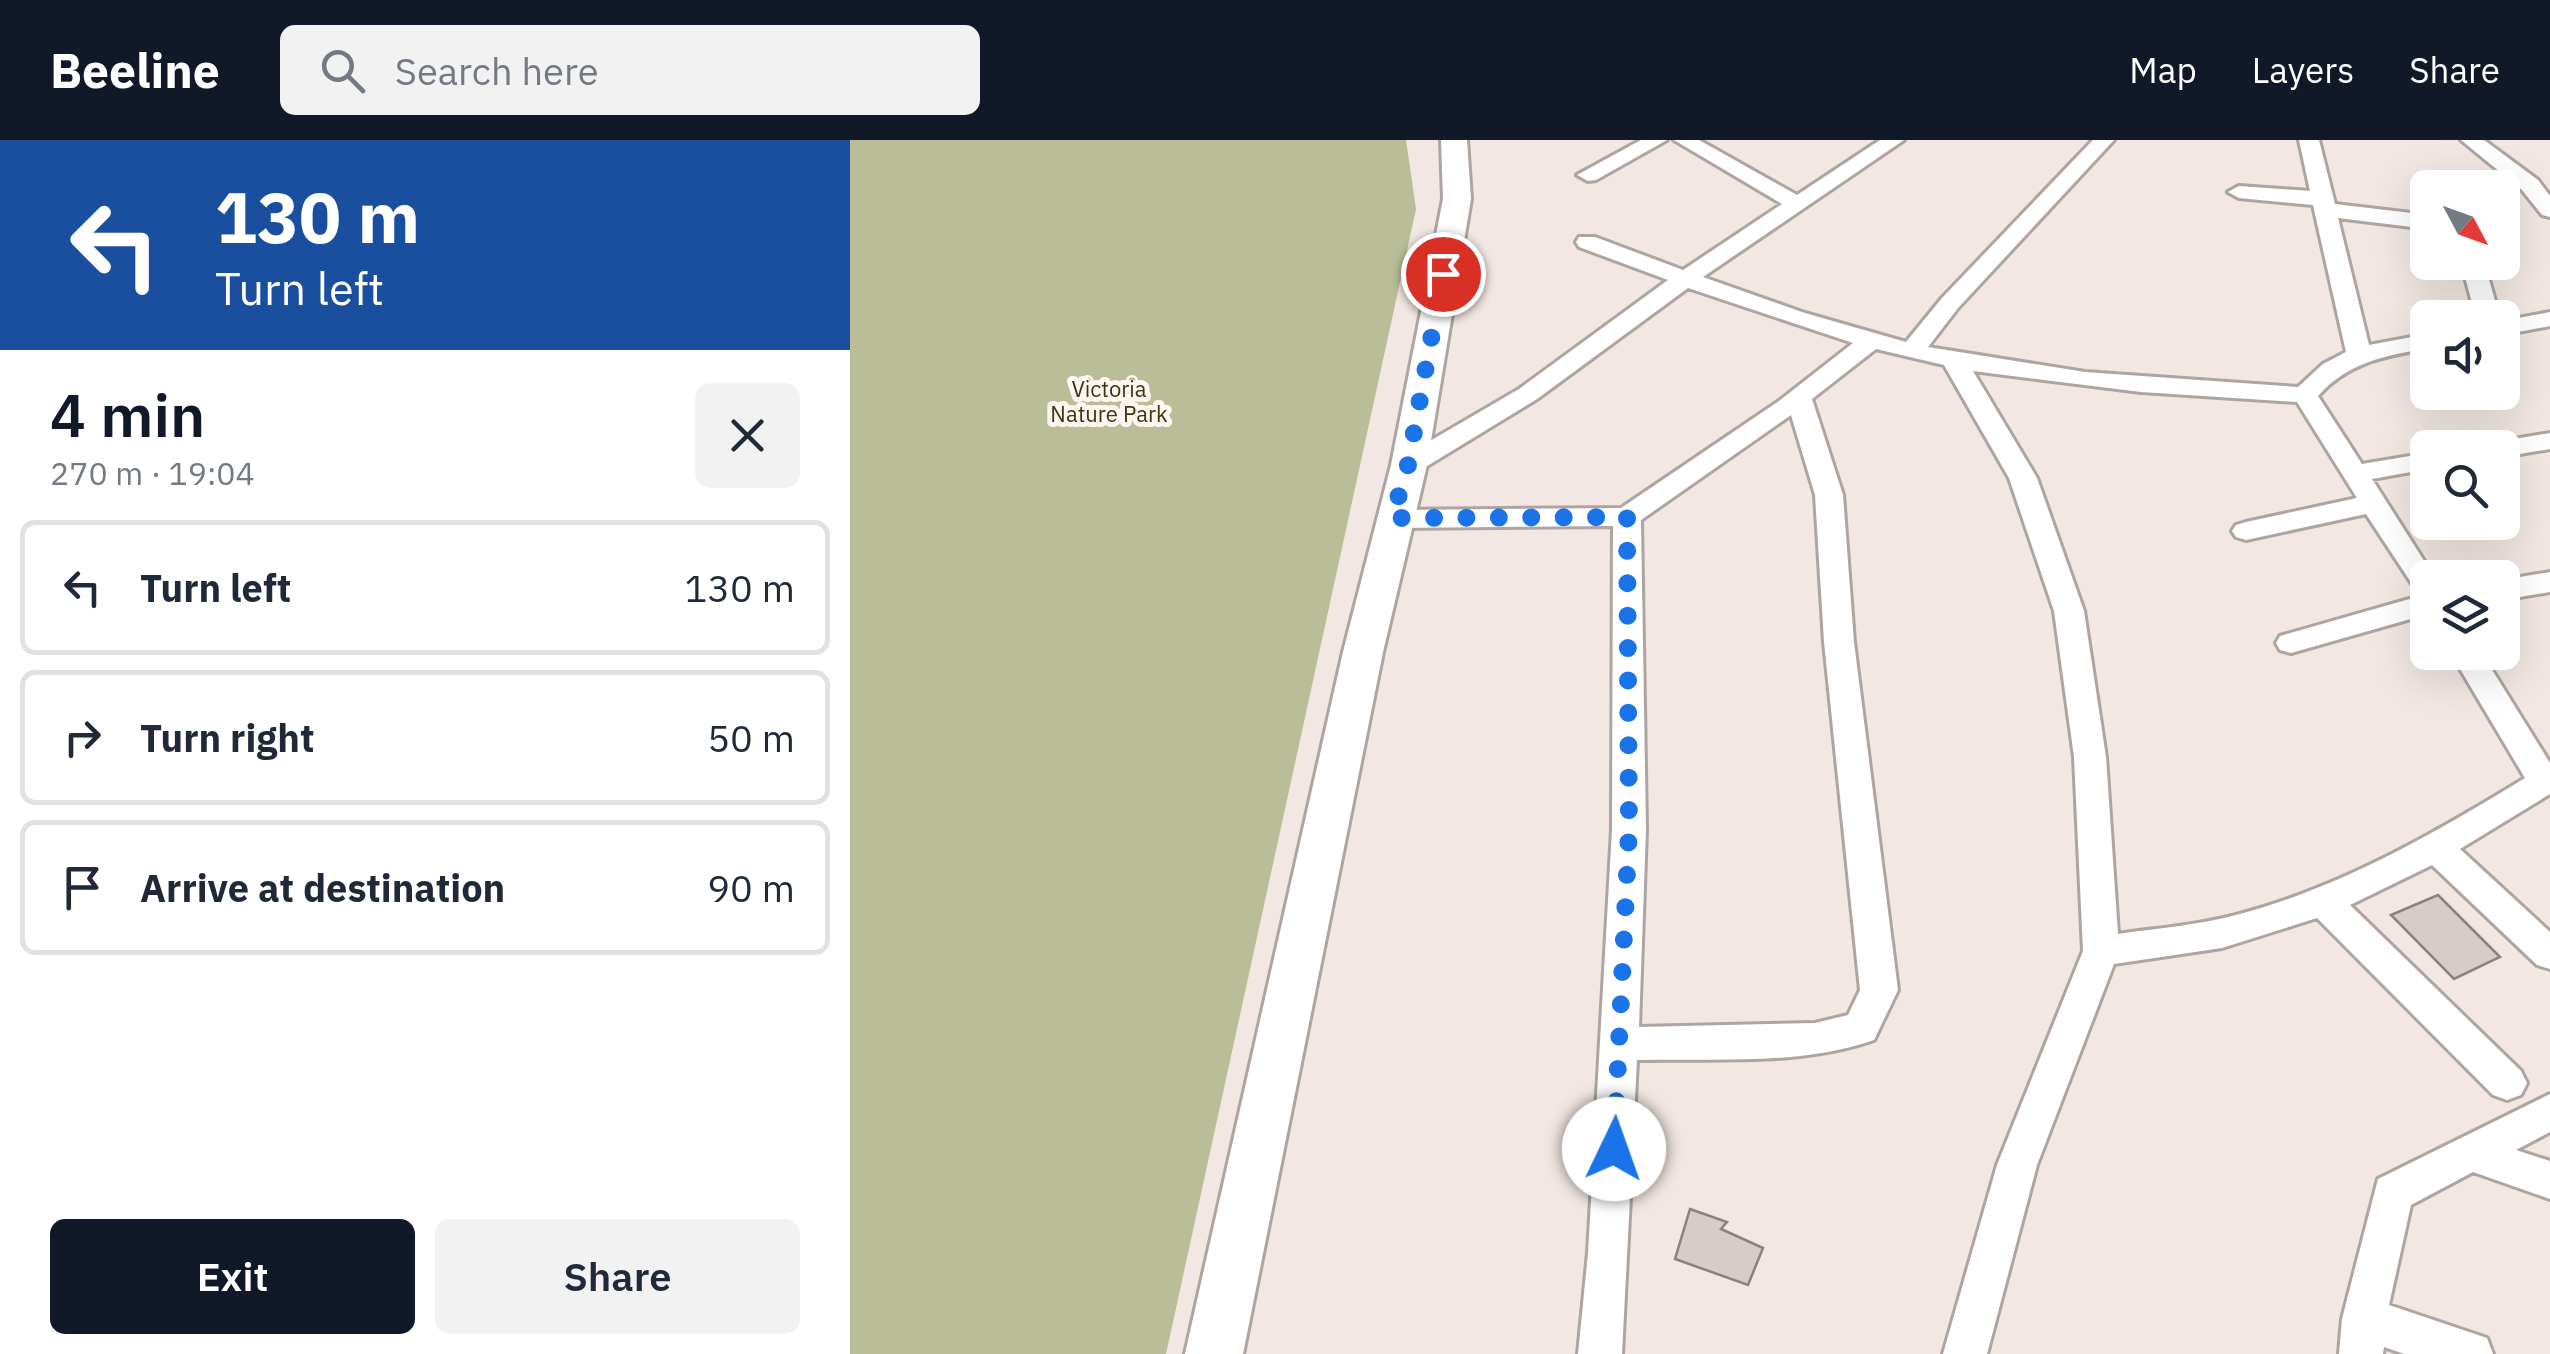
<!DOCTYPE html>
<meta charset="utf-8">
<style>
body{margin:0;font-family:"IBM Plex Sans",sans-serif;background:#f2f2f3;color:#1f2937;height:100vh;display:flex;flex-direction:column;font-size:38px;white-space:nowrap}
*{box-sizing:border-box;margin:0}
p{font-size:32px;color:#747a83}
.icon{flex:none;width:55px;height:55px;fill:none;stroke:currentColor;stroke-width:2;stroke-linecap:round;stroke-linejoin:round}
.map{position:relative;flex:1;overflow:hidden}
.drawer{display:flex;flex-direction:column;background:#fff;width:850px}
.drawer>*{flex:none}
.guide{background:#1a4fa0;color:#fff;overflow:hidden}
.needle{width:65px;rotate:131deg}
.buttons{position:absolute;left:1560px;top:30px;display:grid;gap:20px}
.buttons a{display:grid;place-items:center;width:110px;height:110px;border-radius:15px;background:#fff;box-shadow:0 10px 40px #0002;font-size:50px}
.pin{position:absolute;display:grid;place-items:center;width:85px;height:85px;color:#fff;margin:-42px;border:5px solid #fff;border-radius:50%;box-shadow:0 2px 10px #0007}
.me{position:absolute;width:110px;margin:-55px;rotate:3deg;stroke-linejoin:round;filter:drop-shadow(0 0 8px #0008)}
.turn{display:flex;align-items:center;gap:35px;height:210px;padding:0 50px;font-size:45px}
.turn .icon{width:130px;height:130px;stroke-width:2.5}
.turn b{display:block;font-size:70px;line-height:85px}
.round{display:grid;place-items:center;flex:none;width:105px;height:105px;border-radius:15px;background:#f2f2f3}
.overview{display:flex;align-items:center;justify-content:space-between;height:170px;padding:0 50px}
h1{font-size:60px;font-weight:600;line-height:75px;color:#111827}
.primary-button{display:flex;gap:20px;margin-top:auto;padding:20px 50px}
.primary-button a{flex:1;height:115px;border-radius:15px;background:#111827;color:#fff;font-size:40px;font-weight:600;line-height:115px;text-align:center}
.primary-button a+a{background:#f2f2f3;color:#1f2937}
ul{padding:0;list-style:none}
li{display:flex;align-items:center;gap:30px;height:135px;margin:0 20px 15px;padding:0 30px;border:5px solid #e0e1e3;border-radius:15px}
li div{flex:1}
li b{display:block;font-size:38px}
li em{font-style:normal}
header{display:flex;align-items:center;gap:60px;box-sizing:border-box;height:140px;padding:0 50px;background:#111827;color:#fff}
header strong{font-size:48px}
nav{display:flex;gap:55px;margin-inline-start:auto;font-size:35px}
.search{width:700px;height:90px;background:#f2f2f3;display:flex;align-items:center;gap:25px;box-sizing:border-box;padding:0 35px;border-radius:15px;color:#747a83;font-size:38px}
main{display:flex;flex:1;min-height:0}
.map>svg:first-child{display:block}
</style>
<header>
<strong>Beeline</strong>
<div class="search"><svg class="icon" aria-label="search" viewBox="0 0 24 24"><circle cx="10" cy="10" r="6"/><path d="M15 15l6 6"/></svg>Search here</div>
<nav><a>Map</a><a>Layers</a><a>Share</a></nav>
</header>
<main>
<section class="drawer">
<div class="guide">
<div class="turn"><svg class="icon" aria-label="left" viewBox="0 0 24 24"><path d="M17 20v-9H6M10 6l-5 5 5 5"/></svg><div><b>130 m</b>Turn left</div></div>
</div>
<div class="overview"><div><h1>4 min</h1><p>270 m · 19:04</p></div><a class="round"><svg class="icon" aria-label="close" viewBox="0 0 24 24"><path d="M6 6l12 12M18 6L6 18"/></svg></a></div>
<ul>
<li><svg class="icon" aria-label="left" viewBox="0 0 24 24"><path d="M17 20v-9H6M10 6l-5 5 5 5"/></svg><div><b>Turn left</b></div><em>130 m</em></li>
<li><svg class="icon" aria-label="right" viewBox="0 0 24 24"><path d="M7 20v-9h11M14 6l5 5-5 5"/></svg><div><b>Turn right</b></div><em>50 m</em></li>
<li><svg class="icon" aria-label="arrive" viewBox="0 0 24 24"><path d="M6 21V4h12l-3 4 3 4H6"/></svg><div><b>Arrive at destination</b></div><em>90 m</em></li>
</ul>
<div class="primary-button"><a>Exit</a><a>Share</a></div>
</section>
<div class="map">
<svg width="1700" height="1214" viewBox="0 0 1700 1214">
<rect width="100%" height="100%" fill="#f2e7e2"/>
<path fill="#b9be98" d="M0 0H556L566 69 316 1214H0Z"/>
<path fill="#d7ccc7" stroke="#8b817d" stroke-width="2.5" d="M1588 755 1650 817 1604 839 1541 775Z
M840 1069 877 1082 871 1089 913 1108 898 1145 825 1119Z"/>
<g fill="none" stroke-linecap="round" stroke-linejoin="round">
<defs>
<path id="minor" d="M791 0H817L746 40 738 41 727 35Z
M824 0H849L947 55 1030 0H1054L853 137 955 173 1056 202 1092 158 1243 0H1264L1108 168 1078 207 1235 232 1448 247 1473 224 1496 212 1463 65 1389 58 1378 52 1389 46 1460 51 1449 0H1469L1485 64 1578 75V89L1488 78 1519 205 1578 194V208C1535 216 1498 222 1468 256L1512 324 1578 313V329L1522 339 1585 438H1578V474L1441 513 1430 510 1426 503 1430 496 1570 456 1516 374 1396 400 1386 397 1382 391 1386 385 1396 382 1507 358 1447 262 1291 252 1123 231 1187 338 1234 471 1256 617 1268 794C1309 788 1350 785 1390 774 1493 746 1585 693 1675 638L1600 512H1631L1700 623V654L1610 709 1700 792V829L1687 825 1582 725 1500 765 1671 931 1677 943 1671 955 1657 960 1643 955 1467 778 1372 808 1264 824 1187 1025 1137 1214H1093L1147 1025 1233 811 1224 617 1204 471 1159 338 1094 225 1026 209 962 259 993 355 1004 502 1048 850 1024 900C950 926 866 918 787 920L772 1214H728L738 1113 762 690 763 386 543 388 533 385 529 379 533 373 543 370 771 368 929 261 1003 203 838 148 687 259 569 331H549L546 325 549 319 669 249 818 140 729 107 726 102 729 97H745L833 130 932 64ZM941 275 965 355 974 502 1010 850 998 875 965 883 789 887 796 690 791 380Z
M1611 0H1634L1688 40 1700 56V77L1692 75 1672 50Z
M1611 122H1634L1650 178H1626Z
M1700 172V186L1652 195V181Z
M1700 293V309L1652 317V308H1640L1652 301Z
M1700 432V452L1652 460V440Z
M1700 954V992L1666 1010 1700 1021V1059L1623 1032 1561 1065 1539 1165 1637 1198 1643 1214H1554L1534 1207 1533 1214H1489L1492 1179 1528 1039Z"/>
<path id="tertiary" d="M591 0H617L621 59 577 325 533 512 393 1214H335L493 512 541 325 593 59Z"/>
</defs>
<use href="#minor" stroke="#afa5a0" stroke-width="6"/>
<use href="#tertiary" stroke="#afa5a0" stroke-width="6"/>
<use href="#minor" fill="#fff" fill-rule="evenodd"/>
<use href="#tertiary" fill="#fff" fill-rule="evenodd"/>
</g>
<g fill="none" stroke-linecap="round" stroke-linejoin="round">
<path stroke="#1a73e8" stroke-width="18" stroke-dasharray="0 32.4" d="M593 134 558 325 542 378 777 377 779 690 764 1009"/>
</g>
<g text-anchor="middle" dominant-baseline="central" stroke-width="10" stroke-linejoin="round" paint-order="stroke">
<g font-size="22" fill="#35380d" stroke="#fef5f1">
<text x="259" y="248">Victoria<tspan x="259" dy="25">Nature Park</tspan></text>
</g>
</g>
</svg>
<div class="buttons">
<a><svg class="needle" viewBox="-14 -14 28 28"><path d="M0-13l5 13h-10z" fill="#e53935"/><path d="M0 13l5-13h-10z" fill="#747a83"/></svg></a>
<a><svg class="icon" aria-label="sound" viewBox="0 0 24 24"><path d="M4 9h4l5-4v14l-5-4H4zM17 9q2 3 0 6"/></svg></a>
<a><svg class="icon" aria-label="search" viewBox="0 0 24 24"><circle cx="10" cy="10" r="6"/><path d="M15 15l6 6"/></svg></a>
<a><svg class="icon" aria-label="layers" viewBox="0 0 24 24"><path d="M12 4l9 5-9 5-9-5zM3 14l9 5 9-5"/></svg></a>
</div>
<div class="pin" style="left:593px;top:134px;background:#d93025"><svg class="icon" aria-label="arrive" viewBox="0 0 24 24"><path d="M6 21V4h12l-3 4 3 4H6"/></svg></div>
<svg class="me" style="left:764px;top:1009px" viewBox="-20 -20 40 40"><circle r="19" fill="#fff"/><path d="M0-13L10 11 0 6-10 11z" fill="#1a73e8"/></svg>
</div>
</main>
